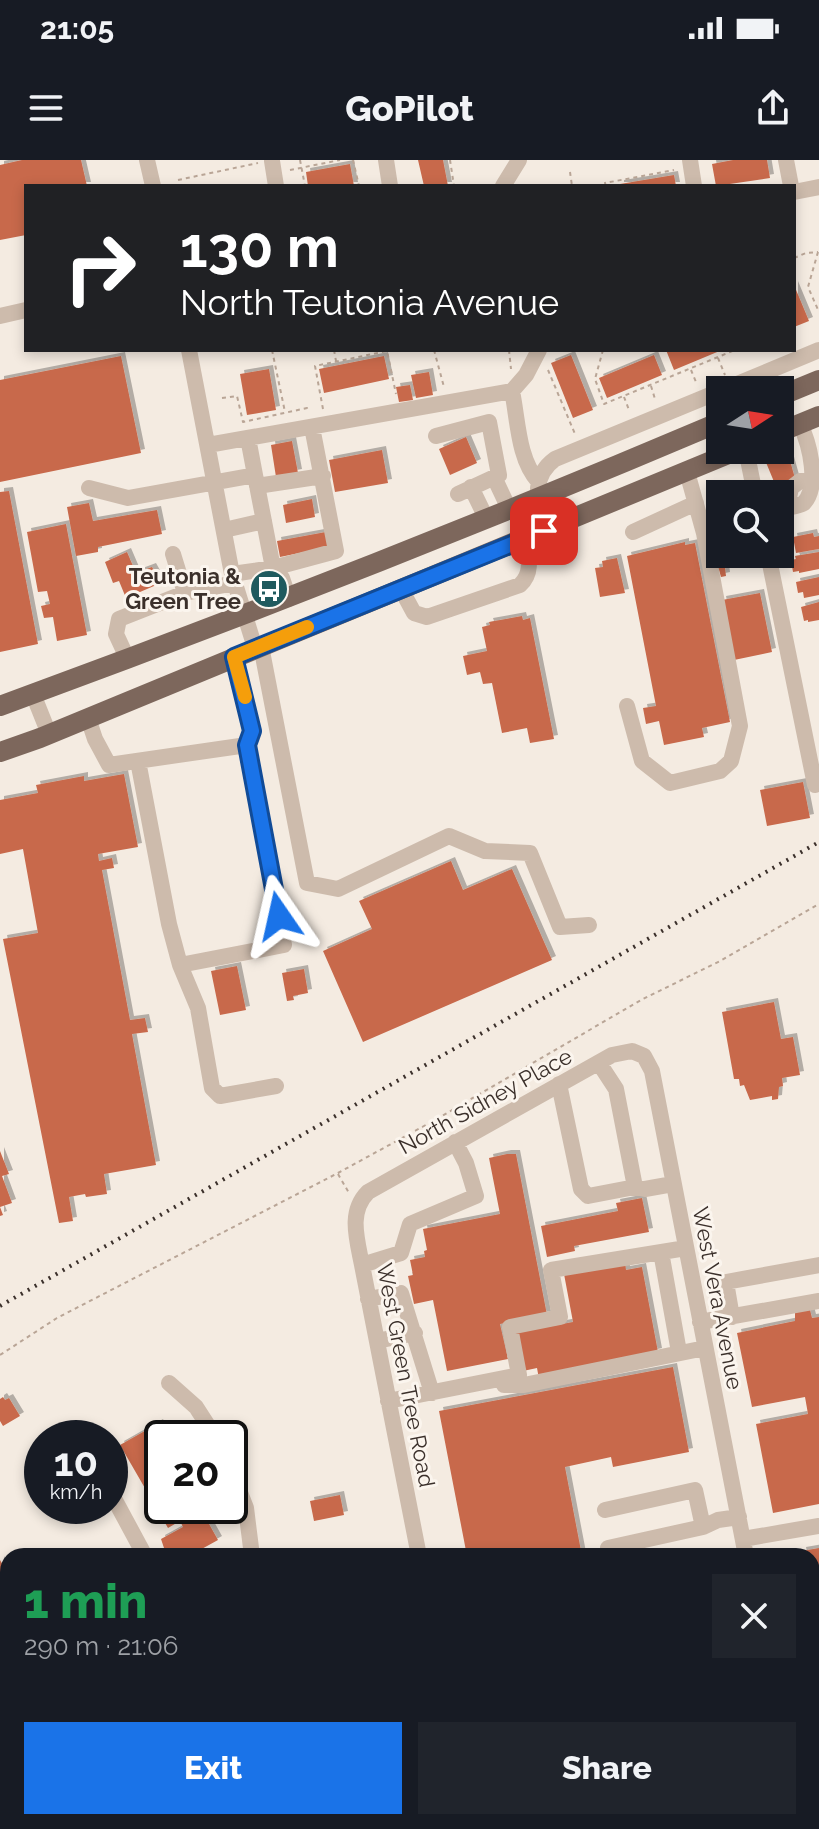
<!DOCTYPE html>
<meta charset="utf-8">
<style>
body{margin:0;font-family:Raleway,sans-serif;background:#20242c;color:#f1f3f6;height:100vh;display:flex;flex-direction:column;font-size:30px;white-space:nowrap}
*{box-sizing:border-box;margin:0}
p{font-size:26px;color:#9ea1a6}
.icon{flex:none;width:44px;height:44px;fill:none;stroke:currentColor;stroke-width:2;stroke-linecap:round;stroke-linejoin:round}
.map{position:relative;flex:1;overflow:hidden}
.panel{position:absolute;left:0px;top:1388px;width:820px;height:282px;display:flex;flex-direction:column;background:#171b24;border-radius:24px 24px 0 0;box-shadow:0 4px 12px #0003}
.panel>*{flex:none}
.top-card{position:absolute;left:24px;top:24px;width:772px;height:168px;border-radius:0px;box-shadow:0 4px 12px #0003;background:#202124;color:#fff;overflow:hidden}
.needle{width:52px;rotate:78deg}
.controls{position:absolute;left:706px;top:216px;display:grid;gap:16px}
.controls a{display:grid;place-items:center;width:88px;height:88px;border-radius:0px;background:#171b24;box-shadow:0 4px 12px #0003;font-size:40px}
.speed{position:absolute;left:24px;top:1260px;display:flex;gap:16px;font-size:40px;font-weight:700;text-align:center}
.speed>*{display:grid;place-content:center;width:104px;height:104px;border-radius:50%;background:#171b24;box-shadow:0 4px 12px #0003;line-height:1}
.speed small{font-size:20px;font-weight:400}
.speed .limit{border:4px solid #111;border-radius:12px;background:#fff;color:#111}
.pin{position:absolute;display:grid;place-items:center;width:68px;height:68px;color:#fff;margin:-34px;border-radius:16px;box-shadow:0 4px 12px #0006}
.me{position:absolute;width:88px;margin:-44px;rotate:349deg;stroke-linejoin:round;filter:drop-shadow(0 0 6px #0008)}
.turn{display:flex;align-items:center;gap:28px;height:168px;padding:0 24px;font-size:36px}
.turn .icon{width:104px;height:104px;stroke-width:2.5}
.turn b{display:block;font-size:56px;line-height:68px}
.round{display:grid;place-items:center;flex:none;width:84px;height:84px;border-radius:0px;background:#20242c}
.summary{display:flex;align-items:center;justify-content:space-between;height:136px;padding:0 24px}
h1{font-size:48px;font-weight:800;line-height:60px;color:#1e9e55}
.action{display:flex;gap:16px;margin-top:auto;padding:16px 24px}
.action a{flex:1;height:92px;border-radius:0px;background:#1a73e8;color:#fff;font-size:32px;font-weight:800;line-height:92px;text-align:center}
.action a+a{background:#20242c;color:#f1f3f6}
.status{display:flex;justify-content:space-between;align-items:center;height:56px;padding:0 40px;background:#171b24;direction:ltr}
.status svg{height:22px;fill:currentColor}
header{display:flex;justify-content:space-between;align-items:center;height:104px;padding:0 24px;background:#171b24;font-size:36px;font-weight:800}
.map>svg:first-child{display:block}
</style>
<div class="status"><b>21:05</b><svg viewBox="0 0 49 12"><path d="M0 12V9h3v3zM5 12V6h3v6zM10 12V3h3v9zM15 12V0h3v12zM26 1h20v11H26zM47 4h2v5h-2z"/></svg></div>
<header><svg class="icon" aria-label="menu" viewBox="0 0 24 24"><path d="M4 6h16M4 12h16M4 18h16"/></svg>GoPilot<svg class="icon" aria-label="share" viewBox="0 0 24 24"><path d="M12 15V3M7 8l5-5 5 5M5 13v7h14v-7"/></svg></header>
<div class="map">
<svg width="819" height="1669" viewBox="0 0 819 1669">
<defs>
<filter id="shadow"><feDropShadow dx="4" dy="-4" stdDeviation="0" flood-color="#0004"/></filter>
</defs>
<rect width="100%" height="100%" fill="#f4ebe1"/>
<path fill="#c8694b" filter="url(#shadow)" d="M22 0H81L87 26H26V75L0 80V5Z
M418 0H443L448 26H424Z
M733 0H767L770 18 716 26 712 4Z
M350 4 354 26H308L306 12Z
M674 15 676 26H620V24Z
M794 125 809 161 794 167Z
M666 190H722L674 210Z
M571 195 593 250 573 258 551 203Z
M654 195 662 215 607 238 599 218Z
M121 196 141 293 0 322V220Z
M384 196 389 219 324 233 319 209Z
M269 209 276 250 247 255 240 214Z
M429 212 433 235 416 238 411 215Z
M410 225 413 240 399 242 396 227Z
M466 277 477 303 450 315 439 289Z
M292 281 298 313 276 317 271 285Z
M382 290 388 323 335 332 329 300Z
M783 293 786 299 789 297 796 322 777 329 765 300Z
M9 331 38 484 0 492V332Z
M312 339 315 357 286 363 283 345Z
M89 343 93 361 157 350 162 374 98 387V392L76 396 67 347Z
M66 364 87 475 57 481 53 457 44 458 41 446 50 444 47 431 38 432 27 372Z
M326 372 329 387 280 397 277 381Z
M813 373 814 377 819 376V389L796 393 793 377Z
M720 378V394H761L762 401 725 408 726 416 721 417 719 410H716L710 379Z
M685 382V385L695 383 730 562 702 568 704 577 664 585 659 561 646 564 643 548 656 546 627 396Z
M127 392 136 413 152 407 161 423 126 438 119 421 113 423 105 402Z
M819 392V409L799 413V411L793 412 791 400 796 399 795 396Z
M617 398 625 433 600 437 595 408 603 407 602 401Z
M819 417V435L804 438 803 432 798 433 796 422Z
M760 433 772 492 734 500 722 440Z
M819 442V460L808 462V460L804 461 801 447Z
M522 456 523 460 530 458 554 579 530 583 527 568 502 573 492 523 483 524 480 512 467 515 463 496 487 491 482 467 490 465 489 462Z
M124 614 138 687 98 694 99 701 112 698 114 708 102 710 130 860 145 858 148 872 132 874 156 1005 104 1014 107 1034 86 1037 85 1034 69 1037 73 1061 59 1063 3 779 38 773 23 689 0 694V640L38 633 36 625 84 616V621Z
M803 622 810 658 767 666 760 630Z
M451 701 463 730 512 709 552 800 363 882 323 791 372 769 359 741Z
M237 806 246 850 220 855 211 811Z
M304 809 308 833 293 836 294 840 287 841 282 813Z
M774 842 781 879 793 877 800 915 782 918 783 926 779 927 778 939 772 940V936L750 940 744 925 740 926 739 919H734L722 852Z
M0 991 9 1014 2 1016 12 1043 0 1047 3 1055 0 1056Z
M507 994H516L547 1155 500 1164 508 1199 447 1211 433 1140 414 1144 408 1116 413 1115 410 1100 425 1097 424 1091 427 1090 423 1069 500 1054 489 998Z
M642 1038 649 1072 574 1086 575 1091 547 1097 541 1066 618 1051 616 1043Z
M625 1102 626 1110 642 1107 658 1192 539 1219 537 1208 523 1211 515 1173 573 1162 564 1114Z
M809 1146 812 1158 819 1157V1344L773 1353 756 1264 808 1254 805 1237 752 1247 737 1173 795 1161V1149Z
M673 1207 689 1292 613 1307 611 1297 565 1307 582 1396H467L439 1251Z
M3 1237 5 1240 9 1238 20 1256 3 1266 0 1261V1239Z
M159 1263 168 1278H162V1346H206L186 1357 189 1363 204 1355 218 1380 189 1396H171L164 1388 161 1379 183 1367 180 1361 168 1368 120 1285Z
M340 1335 344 1355 314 1361 310 1341Z
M819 1388V1419L812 1421V1396H803L802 1391Z
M0 1400 8 1414V1457L0 1462Z
M75 1662H187L188 1666 172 1669H77Z
M392 1662H422L423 1669H393Z
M597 1662H642L644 1669H598Z"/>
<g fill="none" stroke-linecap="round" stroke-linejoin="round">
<path stroke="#b9a596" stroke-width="2" stroke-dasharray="4 4" stroke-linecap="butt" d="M300 0 305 26
M353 0 359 26
M450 0 454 26
M290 10 340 0
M570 12 572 26
M178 20 258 3
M606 26 605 23 674 10
M818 92 808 127 819 152
M794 98 806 93 818 92
M272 190 285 252
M334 190 336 201
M434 190 444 227
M509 190 511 209
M603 190 595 219 604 244 735 190
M718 198 725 215
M548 210 575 274
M691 210 696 222
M651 226 655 239
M624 237 629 250
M222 238 237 236 243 262 307 248 308 252
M323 249 315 206 387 191 396 234
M338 1014 349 1033
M0 1195 57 1158 338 1013 435 960 641 840 720 801 819 744"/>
<path stroke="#cdbbac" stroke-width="16" d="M147 0 153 26
M386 0 390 26
M690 0 694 26
M786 0 791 26
M272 1 276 26
M503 26 519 0
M794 32 819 27
M0 156 26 150
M189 190 232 414 255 488
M723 230 819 190
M512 231C518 260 518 299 538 321
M436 276 489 262 499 315 458 334
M248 278 255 315
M208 285 512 231 526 215 539 190
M746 290 755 334
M494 317 510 351
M257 326 323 316
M471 327 487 360
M89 328 128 338 255 315 273 408 232 414
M787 347 791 328 800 321 819 320
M780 350C788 347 797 347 804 343 819 326 811 287 800 264
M224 370 264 361
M544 371C539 344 529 318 555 299L720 231
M633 372 696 343
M173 394 185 433
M768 394 815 625
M401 429 414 453 427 457 520 425C534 412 528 396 525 379
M289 439 282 418 273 408 336 391 312 267
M261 486 307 723 338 729 449 676 485 691 530 693 560 767 589 765
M128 500 116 474 119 459 185 433 234 423
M33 534 49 574
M627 546 642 601 670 623 720 611 731 601 740 566 704 373 687 312
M88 558 95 579 109 605 247 585 252 571 234 497
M138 601 169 764 180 805 284 785 247 585
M180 805 198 848 212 928 220 936 276 926
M599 903 616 929 635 1027
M559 924 581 1029 588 1036 635 1027 645 1029 673 1024
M661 1092 679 1192
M362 1105 401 1093 410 1064 476 1036 466 1003 455 982
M368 1139 401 1133 432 1233
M732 1157 726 1122 819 1105
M700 1162 819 1141
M377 1181 415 1173
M169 1223 196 1247 216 1278
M504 1225H524L705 1188
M388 1241 519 1215 510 1167 560 1157 551 1110 686 1088
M230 1307 246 1348 252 1396
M110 1331 145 1396
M605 1350 695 1330 703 1367 718 1360 739 1357
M743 1379 819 1366
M608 1388 703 1367
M419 1396 362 1105C357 1079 348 1052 368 1032L612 895 632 891 644 896 652 911 746 1396
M812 1439 819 1437
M0 1505 8 1500
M0 1564 8 1577
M812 1580 819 1579
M471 1662 472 1669
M799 1662 800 1669
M24 1669 27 1662"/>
<path stroke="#7d675c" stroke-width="20" d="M780 236 819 220
M780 272 819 256
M0 546C243 457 482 363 720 262
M0 592 40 578 738 290"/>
<path stroke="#3b302b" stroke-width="4" stroke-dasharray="2 6" stroke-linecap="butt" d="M0 1146 819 682"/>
</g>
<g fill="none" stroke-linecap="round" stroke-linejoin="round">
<defs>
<path id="route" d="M279 756 247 585 252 571 234 497 544 371"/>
</defs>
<use href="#route" stroke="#114b97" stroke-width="20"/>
<use href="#route" stroke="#1a73e8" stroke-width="14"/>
<path stroke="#f59e0b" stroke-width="14" d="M245 537 234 497 307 467"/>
</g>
<defs>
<symbol id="bus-disc" viewBox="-11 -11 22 22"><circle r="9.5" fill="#1f5a5e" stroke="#fbf5ee"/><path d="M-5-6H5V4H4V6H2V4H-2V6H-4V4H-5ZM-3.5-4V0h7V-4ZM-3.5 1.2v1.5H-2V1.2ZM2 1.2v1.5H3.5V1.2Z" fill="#fff"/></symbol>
</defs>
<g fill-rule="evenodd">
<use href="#bus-disc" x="247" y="407" width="44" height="44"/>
</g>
<g text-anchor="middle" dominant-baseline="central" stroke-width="6" stroke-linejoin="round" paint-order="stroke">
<g font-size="22" font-weight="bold" fill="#3b302b" stroke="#fbf5ee" text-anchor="end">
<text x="241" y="416">Teutonia &amp;<tspan x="241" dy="25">Green Tree</tspan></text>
</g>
<g font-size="22" fill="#3b302b" stroke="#fbf5ee">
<text transform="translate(485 941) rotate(-29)">North Sidney Place</text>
<text transform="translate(718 1138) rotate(79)">West Vera Avenue</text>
<text transform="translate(406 1215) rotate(79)">West Green Tree Road</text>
</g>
</g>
</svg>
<div class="controls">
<a><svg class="needle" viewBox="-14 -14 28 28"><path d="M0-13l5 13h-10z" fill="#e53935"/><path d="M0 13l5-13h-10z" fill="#9ea1a6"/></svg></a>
<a><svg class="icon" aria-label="search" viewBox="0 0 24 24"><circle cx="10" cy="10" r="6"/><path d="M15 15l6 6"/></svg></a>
</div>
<div class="speed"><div>10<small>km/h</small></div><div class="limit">20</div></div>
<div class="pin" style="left:544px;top:371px;background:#d93025"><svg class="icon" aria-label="arrive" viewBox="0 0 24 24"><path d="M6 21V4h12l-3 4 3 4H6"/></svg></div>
<svg class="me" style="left:279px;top:756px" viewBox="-20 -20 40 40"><path d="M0-17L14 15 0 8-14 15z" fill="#1a73e8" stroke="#fff" stroke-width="4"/></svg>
<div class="top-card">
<div class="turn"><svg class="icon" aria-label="right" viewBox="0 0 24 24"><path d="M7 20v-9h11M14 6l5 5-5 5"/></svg><div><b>130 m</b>North Teutonia Avenue</div></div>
</div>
<section class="panel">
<div class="summary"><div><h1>1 min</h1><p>290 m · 21:06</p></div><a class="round"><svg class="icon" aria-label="close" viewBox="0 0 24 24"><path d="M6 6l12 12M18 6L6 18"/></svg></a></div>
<div class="action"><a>Exit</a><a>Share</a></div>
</section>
</div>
